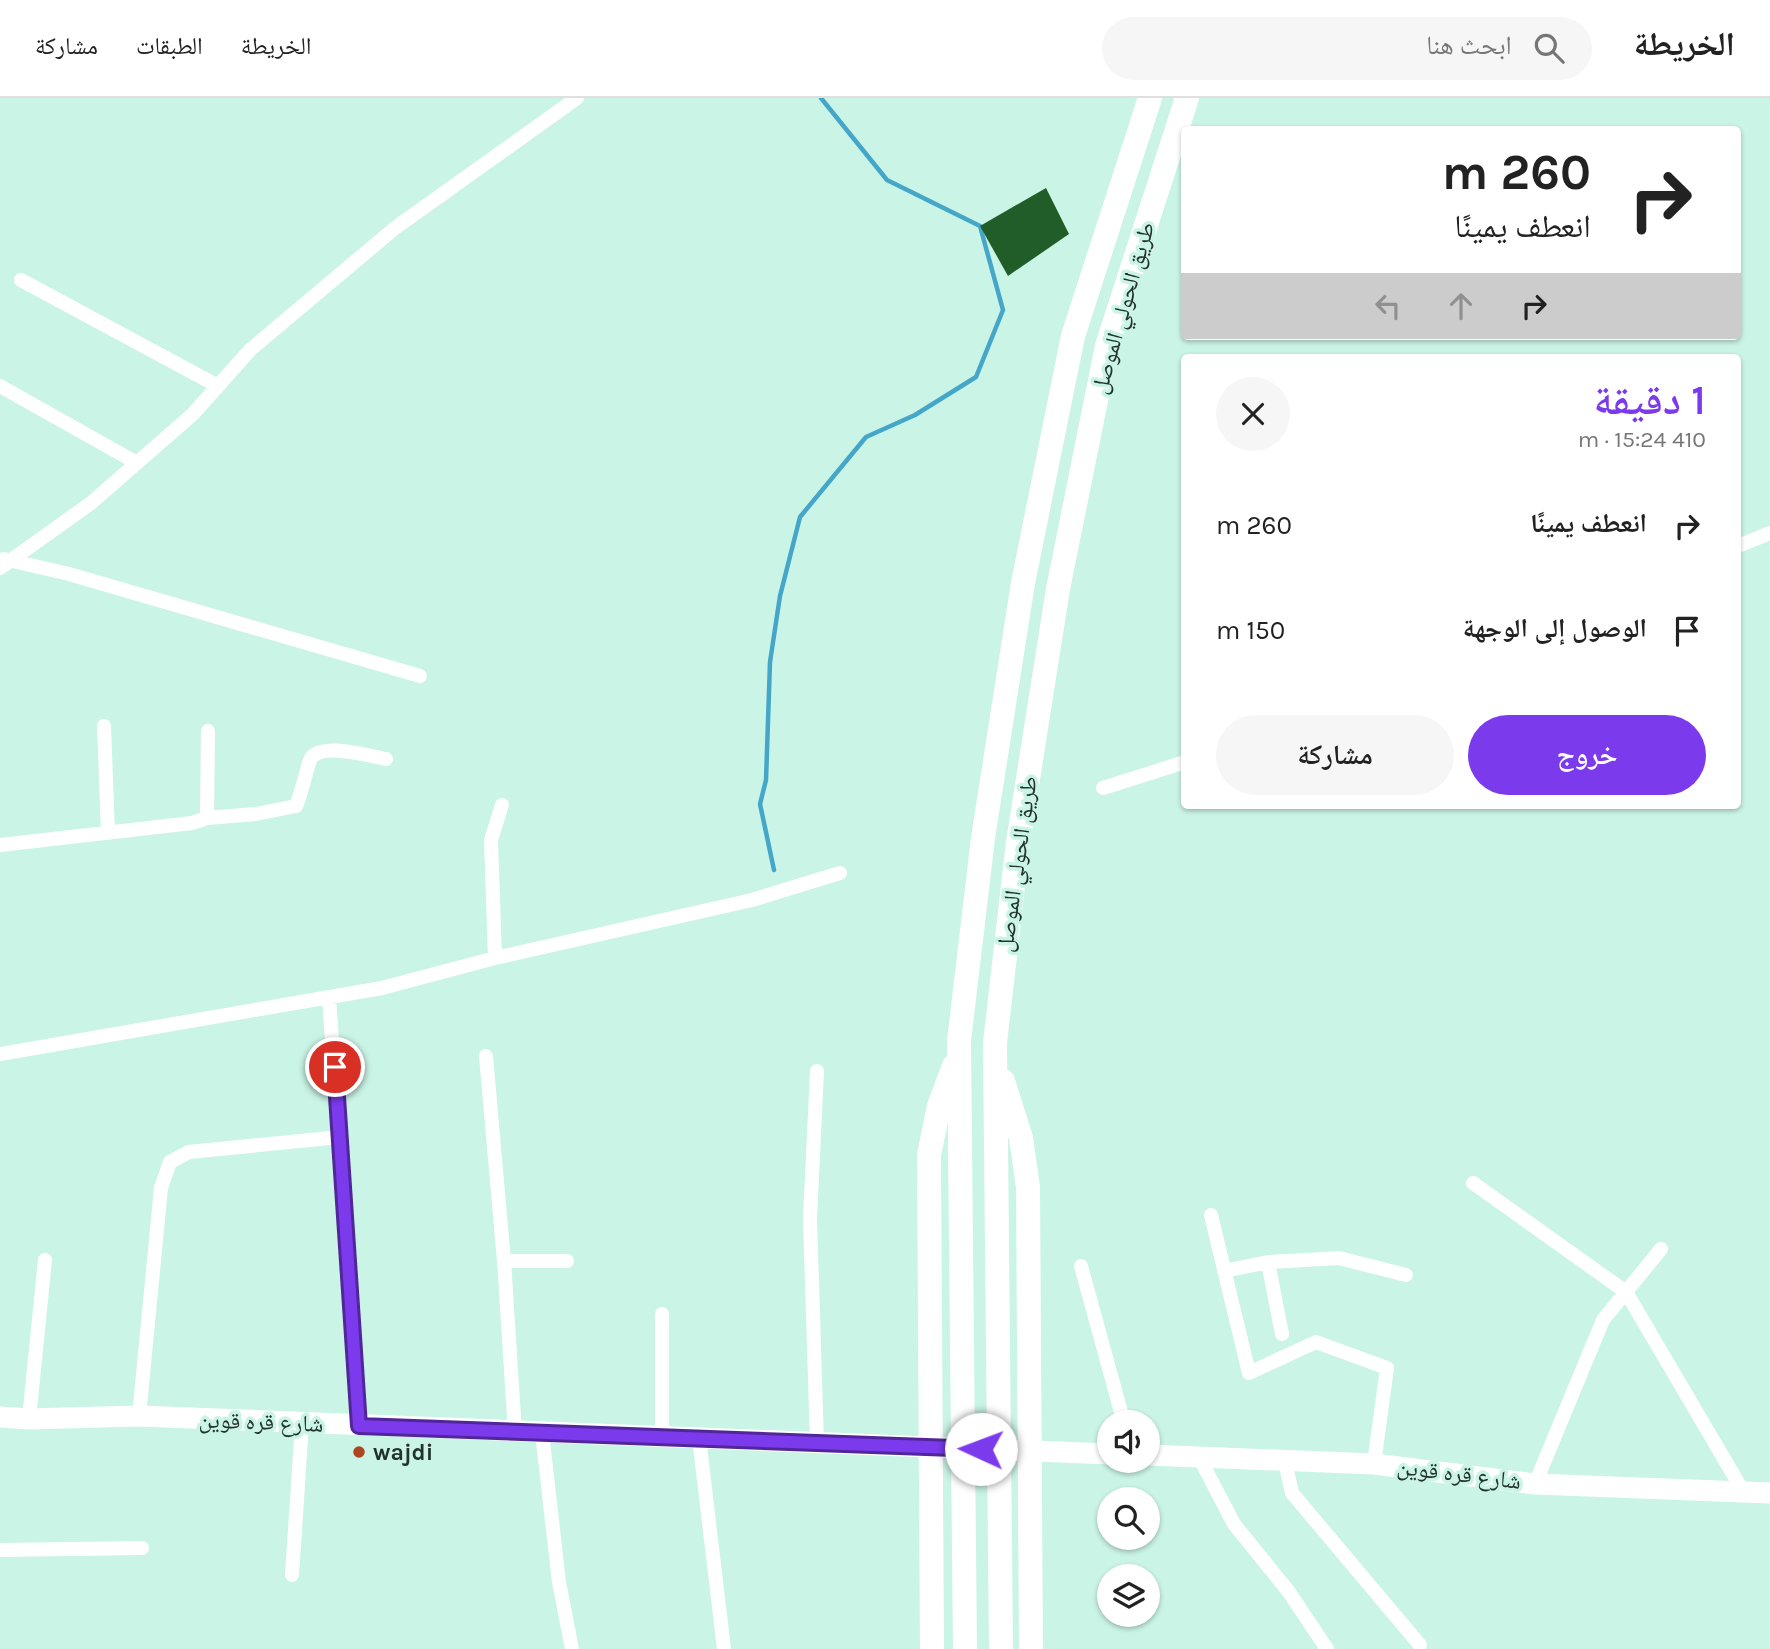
<!DOCTYPE html>
<html lang="ar">
<meta charset="utf-8">
<style>
body{margin:0;font-family:Karla,"Noto Naskh Arabic",sans-serif;background:#f6f6f6;color:#222;direction:rtl;height:100vh;display:flex;flex-direction:column;font-size:26px;white-space:nowrap}
*{box-sizing:border-box;margin:0}
p{font-size:23px;color:#767676}
.icon{flex:none;width:38px;height:38px;fill:none;stroke:currentColor;stroke-width:2;stroke-linecap:round;stroke-linejoin:round}
.map{position:relative;flex:1;overflow:hidden;direction:ltr}
.sheet{position:absolute;left:1181px;top:256px;width:560px;height:455px;display:flex;flex-direction:column;background:#fff;border-radius:7px;box-shadow:0 2px 5px #0004;direction:rtl}
.sheet>*{flex:none}
.top-card{position:absolute;left:1181px;top:28px;width:560px;height:214px;border-radius:7px;box-shadow:0 2px 5px #0004;direction:rtl;background:#fff;color:#222;overflow:hidden}
.controls{position:absolute;left:1097px;top:1312px;display:grid;gap:14px}
.controls a{display:grid;place-items:center;width:63px;height:63px;border-radius:50%;background:#fff;box-shadow:0 2px 5px #0004;font-size:35px}
.pin{position:absolute;display:grid;place-items:center;width:60px;height:60px;color:#fff;margin:-30px;border:4px solid #fff;border-radius:50%;box-shadow:0 2px 7px #0007}
.me{position:absolute;width:77px;margin:-38px;rotate:272deg;stroke-linejoin:round;filter:drop-shadow(0 0 5px #0008)}
.turn{display:flex;align-items:center;gap:24px;height:147px;padding:0 35px;font-size:32px}
.turn .icon{width:91px;height:91px;stroke-width:2.5}
.turn b{display:block;font-size:49px;line-height:60px}
.lanes{display:flex;align-items:center;height:66px;padding:0 35px;background:#0003;justify-content:center;gap:35px;direction:ltr}
.lanes .off{opacity:.35}
.round{display:grid;place-items:center;flex:none;width:74px;height:74px;border-radius:37px;background:#f6f6f6}
.overview{display:flex;align-items:center;justify-content:space-between;height:119px;padding:0 35px}
h1{font-size:42px;font-weight:600;line-height:52px;color:#7c3aed}
.primary-button{display:flex;gap:14px;margin-top:auto;padding:14px 35px}
.primary-button a{flex:1;height:80px;border-radius:42px;background:#7c3aed;color:#fff;font-size:28px;font-weight:600;line-height:80px;text-align:center}
.primary-button a+a{background:#f6f6f6;color:#222}
ul{padding:0;list-style:none}
li{display:flex;align-items:center;gap:21px;height:105px;padding:0 35px}
li div{flex:1}
li b{display:block;font-size:26px}
li em{font-style:normal}
header{display:flex;align-items:center;gap:42px;box-sizing:border-box;height:98px;padding:0 35px;background:#fff;border-bottom:2px solid #e0e0e0}
header strong{font-size:33px}
nav{display:flex;gap:38px;margin-inline-start:auto;font-size:24px}
.search{width:490px;height:63px;background:#f6f6f6;display:flex;align-items:center;gap:18px;box-sizing:border-box;padding:0 24px;border-radius:38px;color:#767676;font-size:26px}
.map>svg:first-child{display:block}
</style>
<header>
<strong>الخريطة</strong>
<div class="search"><svg class="icon" aria-label="search" viewBox="0 0 24 24"><circle cx="10" cy="10" r="6"/><path d="M15 15l6 6"/></svg>ابحث هنا</div>
<nav><a>الخريطة</a><a>الطبقات</a><a>مشاركة</a></nav>
</header>
<div class="map">
<svg width="1770" height="1551" viewBox="0 0 1770 1551">
<rect width="100%" height="100%" fill="#caf4e6"/>
<g fill="none" stroke-linecap="round" stroke-linejoin="round">
<path stroke="#44a6c9" stroke-width="4.5" d="M774 772 760 706 766 682 770 564 780 498 800 419 866 339 915 317 976 279 1003 212 980 128 887 82 821 0"/>
</g>
<path fill="#205d28" d="M1046 90 1069 136 1008 178 980 128Z"/>
<g fill="none" stroke-linecap="round" stroke-linejoin="round">
<path stroke="#fff" stroke-width="14" d="M21 182 216 287
M0 288 137 365
M1738 448 1770 435
M4 461 69 476 420 578
M0 470 91 405 193 316 250 252 395 130 577 0
M104 628 108 735
M1103 690 1185 664
M207 720 208 633
M0 747 192 725 207 720 256 716 296 708C301 698 308 665 311 660 323 644 369 658 386 661
M495 860 491 742 502 707
M329 899 359 1328
M0 956 382 890 495 860 752 802 840 775
M486 958 504 1163 515 1334
M817 973 810 1121 817 1345
M1473 1085 1626 1194 1743 1393
M1211 1117 1249 1275 1316 1244 1387 1270 1374 1366
M504 1163H567
M1268 1164 1339 1160 1406 1177
M1081 1168 1124 1325
M1224 1173 1268 1164 1282 1236
M139 1318 161 1090 170 1064 189 1054 340 1039
M29 1321 45 1162
M542 1335 559 1484 572 1551
M662 1339V1216
M699 1340 724 1551
M1199 1359 1234 1426 1289 1494 1327 1551
M1285 1363 1292 1395 1420 1547
M1535 1386 1603 1222 1661 1151
M0 1452 142 1450
M292 1477 302 1326"/>
<path stroke="#fff" stroke-width="21" d="M0 1319 29 1321 139 1318 1110 1356
M1148 1357 1374 1366 1535 1386 1770 1395"/>
<path stroke="#fff" stroke-width="24" d="M1003 983 1021 1040 1028 1089 1031 1551
M932 1551 929 1057 939 1008 954 968
M965 1551 959 943 983 740 1023 485 1073 238 1150 0
M1001 1551 995 945 1018 744 1058 491 1107 248 1187 0"/>
</g>
<g fill="none" stroke-linecap="round" stroke-linejoin="round">
<defs>
<path id="route" d="M335 969 359 1328 981 1351"/>
</defs>
<use href="#route" stroke="#51269a" stroke-width="18"/>
<use href="#route" stroke="#7c3aed" stroke-width="12"/>
</g>
<circle fill="#ae4720" stroke="#caf4e6" stroke-width="2.5" cx="359" cy="1354" r="7"/>
<g text-anchor="middle" dominant-baseline="central" stroke-width="7" stroke-linejoin="round" paint-order="stroke">
<g font-size="23" fill="#22322d" stroke="#caf4e6">
<text transform="translate(1123 210) rotate(-74)">طريق الحولي الموصل</text>
<text transform="translate(1017 766) rotate(-82)">طريق الحولي الموصل</text>
<text transform="translate(261 1324) rotate(2)">شارع قره قوين</text>
<text transform="translate(1459 1376) rotate(7)">شارع قره قوين</text>
</g>
<g font-size="23" font-weight="bold" fill="#22322d" stroke="#caf4e6" text-anchor="start">
<text x="373" y="1354">wajdi</text>
</g>
</g>
</svg>
<div class="controls">
<a><svg class="icon" aria-label="sound" viewBox="0 0 24 24"><path d="M4 9h4l5-4v14l-5-4H4zM17 9q2 3 0 6"/></svg></a>
<a><svg class="icon" aria-label="search" viewBox="0 0 24 24"><circle cx="10" cy="10" r="6"/><path d="M15 15l6 6"/></svg></a>
<a><svg class="icon" aria-label="layers" viewBox="0 0 24 24"><path d="M12 4l9 5-9 5-9-5zM3 14l9 5 9-5"/></svg></a>
</div>
<div class="pin" style="left:335px;top:969px;background:#d93025"><svg class="icon" aria-label="arrive" viewBox="0 0 24 24"><path d="M6 21V4h12l-3 4 3 4H6"/></svg></div>
<svg class="me" style="left:981px;top:1351px" viewBox="-20 -20 40 40"><circle r="19" fill="#fff"/><path d="M0-13L10 11 0 6-10 11z" fill="#7c3aed"/></svg>
<div class="top-card">
<div class="turn"><svg class="icon" aria-label="right" viewBox="0 0 24 24"><path d="M7 20v-9h11M14 6l5 5-5 5"/></svg><div><b>260 m</b>انعطف يمينًا</div></div>
<div class="lanes"><svg class="icon off" aria-label="left" viewBox="0 0 24 24"><path d="M17 20v-9H6M10 6l-5 5 5 5"/></svg><svg class="icon off" aria-label="ahead" viewBox="0 0 24 24"><path d="M12 20V5M6 11l6-6 6 6"/></svg><svg class="icon" aria-label="right" viewBox="0 0 24 24"><path d="M7 20v-9h11M14 6l5 5-5 5"/></svg></div>
</div>
<section class="sheet">
<div class="overview"><div><h1>1 دقيقة</h1><p>410 m · 15:24</p></div><a class="round"><svg class="icon" aria-label="close" viewBox="0 0 24 24"><path d="M6 6l12 12M18 6L6 18"/></svg></a></div>
<ul>
<li><svg class="icon" aria-label="right" viewBox="0 0 24 24"><path d="M7 20v-9h11M14 6l5 5-5 5"/></svg><div><b>انعطف يمينًا</b></div><em>260 m</em></li>
<li><svg class="icon" aria-label="arrive" viewBox="0 0 24 24"><path d="M6 21V4h12l-3 4 3 4H6"/></svg><div><b>الوصول إلى الوجهة</b></div><em>150 m</em></li>
</ul>
<div class="primary-button"><a>خروج</a><a>مشاركة</a></div>
</section>
</div>
